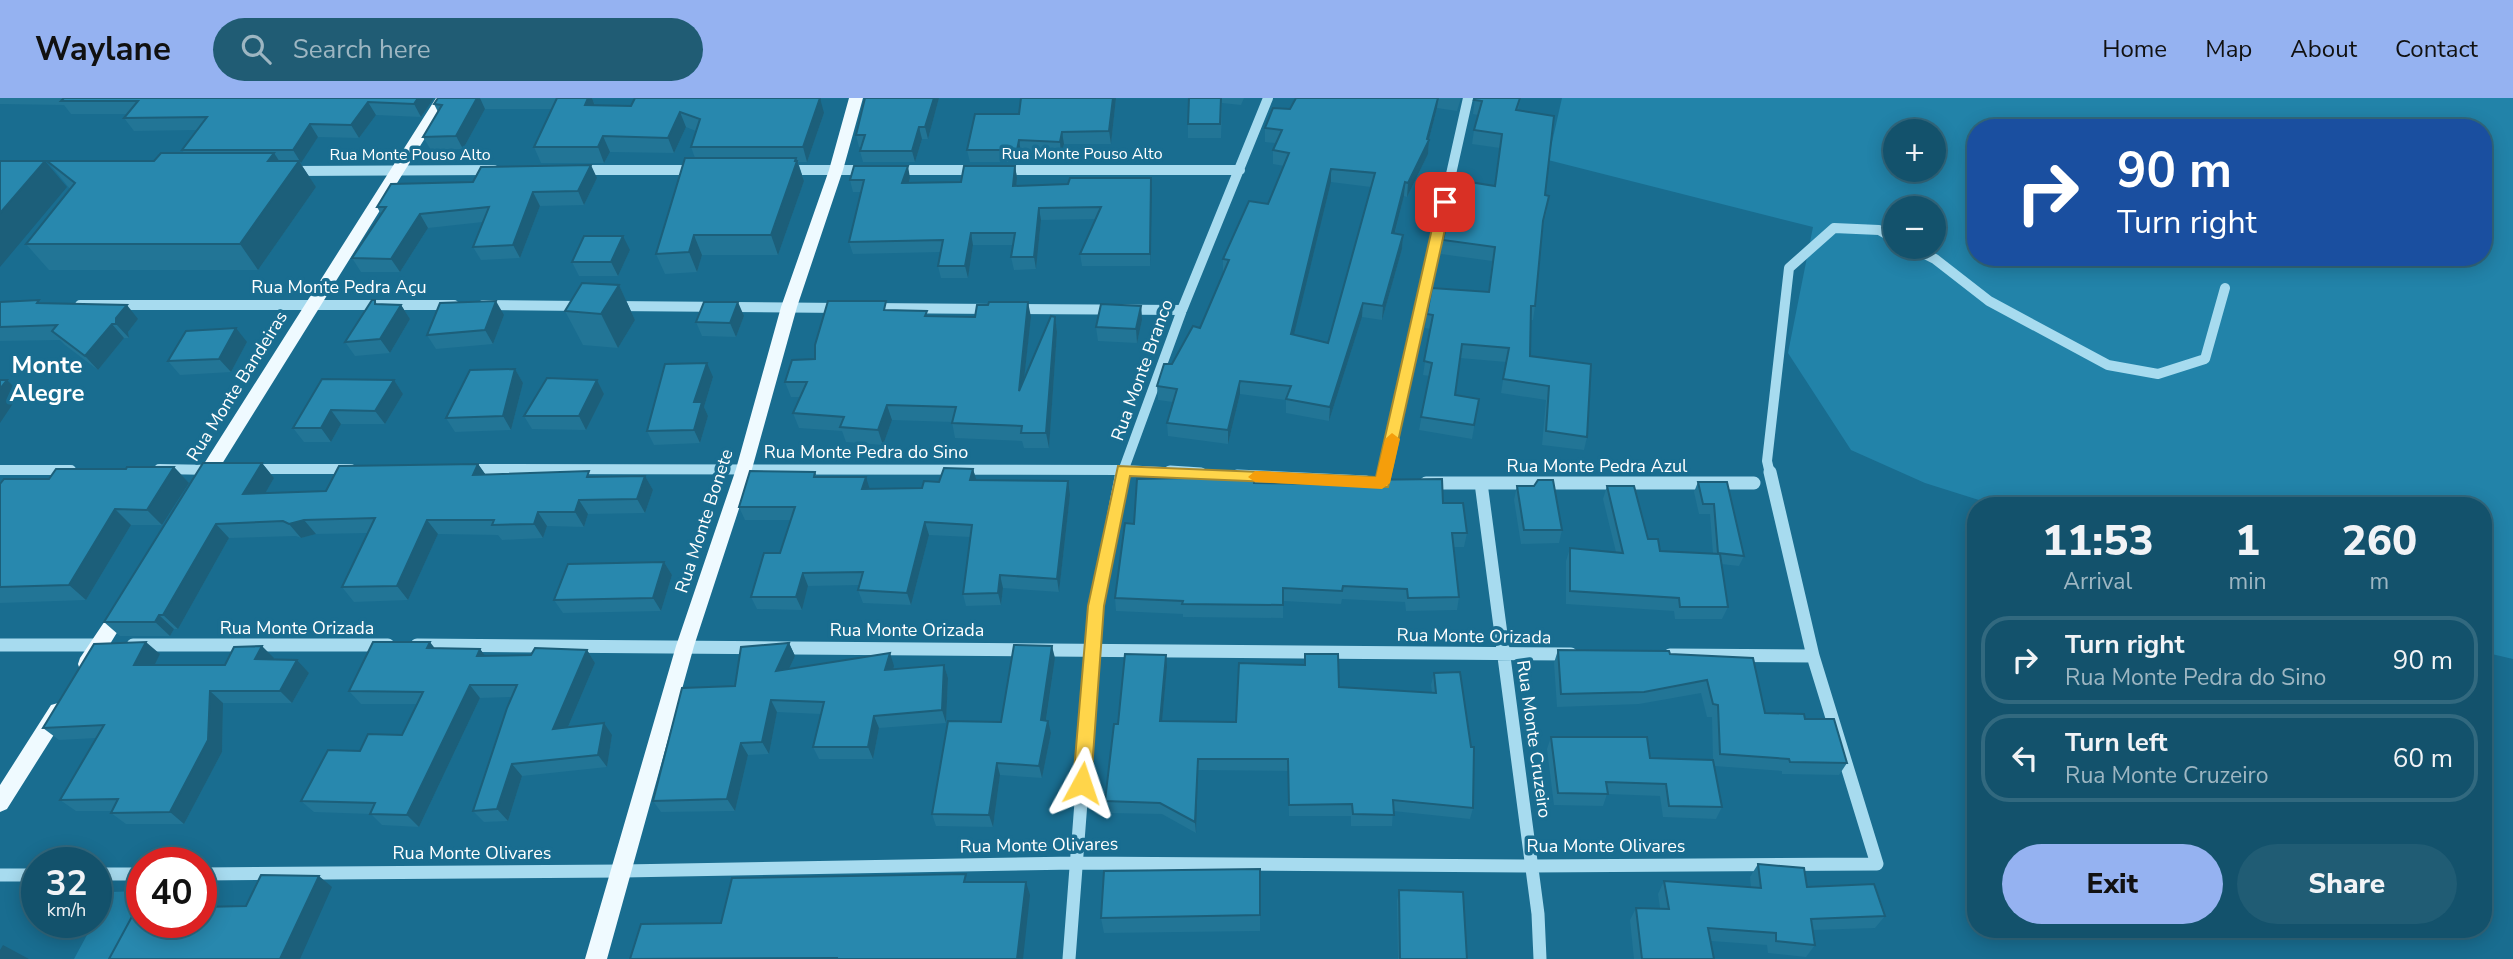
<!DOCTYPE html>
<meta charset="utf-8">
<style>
body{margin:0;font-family:"Nunito Sans",sans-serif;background:#205c74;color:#f1f3f6;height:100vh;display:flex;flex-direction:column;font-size:26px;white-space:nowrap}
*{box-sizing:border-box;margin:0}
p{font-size:23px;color:#9db6c2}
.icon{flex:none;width:38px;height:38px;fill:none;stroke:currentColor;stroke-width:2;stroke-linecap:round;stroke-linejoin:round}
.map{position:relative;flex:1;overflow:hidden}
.drawer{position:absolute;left:1967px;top:399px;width:525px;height:441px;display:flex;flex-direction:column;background:#13526c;border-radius:28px;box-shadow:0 4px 18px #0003,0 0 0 2px #32697f}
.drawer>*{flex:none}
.top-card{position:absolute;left:1967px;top:21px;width:525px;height:147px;border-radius:28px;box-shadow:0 4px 18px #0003,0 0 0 2px #32697f;background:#1a4fa0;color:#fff;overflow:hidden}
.controls{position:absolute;left:1883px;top:21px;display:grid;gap:14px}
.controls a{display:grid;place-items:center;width:63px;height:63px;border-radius:50%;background:#13526c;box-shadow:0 4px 18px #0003,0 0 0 2px #32697f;font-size:35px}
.speed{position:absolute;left:21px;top:749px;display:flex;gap:14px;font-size:35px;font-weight:700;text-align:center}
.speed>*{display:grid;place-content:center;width:91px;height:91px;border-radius:50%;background:#13526c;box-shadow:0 4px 18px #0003,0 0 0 2px #32697f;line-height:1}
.speed small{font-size:18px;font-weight:400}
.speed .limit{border:10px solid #d22;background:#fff;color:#111}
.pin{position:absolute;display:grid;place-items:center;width:60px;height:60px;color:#fff;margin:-30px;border-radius:14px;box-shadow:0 4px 10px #0006}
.me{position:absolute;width:77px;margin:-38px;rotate:5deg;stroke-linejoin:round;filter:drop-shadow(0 0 5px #0008)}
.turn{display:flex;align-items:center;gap:24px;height:147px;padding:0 35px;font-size:32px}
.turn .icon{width:91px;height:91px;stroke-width:2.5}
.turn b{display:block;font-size:49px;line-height:60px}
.eta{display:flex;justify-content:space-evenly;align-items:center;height:119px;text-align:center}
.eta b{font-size:42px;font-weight:800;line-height:49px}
.action{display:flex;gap:14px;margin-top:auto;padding:14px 35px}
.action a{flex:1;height:80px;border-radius:42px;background:#95b2f1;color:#111;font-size:28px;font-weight:800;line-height:80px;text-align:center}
.action a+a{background:#205c74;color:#f1f3f6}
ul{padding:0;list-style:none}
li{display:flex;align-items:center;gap:21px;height:88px;margin:0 14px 10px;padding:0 21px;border:4px solid #32697f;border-radius:28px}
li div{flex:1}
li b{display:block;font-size:26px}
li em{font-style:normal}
header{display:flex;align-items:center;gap:42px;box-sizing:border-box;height:98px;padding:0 35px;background:#95b2f1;color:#111}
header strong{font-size:33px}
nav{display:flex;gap:38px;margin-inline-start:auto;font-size:24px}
.search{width:490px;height:63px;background:#205c74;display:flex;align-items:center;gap:18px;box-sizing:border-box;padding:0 24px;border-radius:38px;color:#9db6c2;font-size:26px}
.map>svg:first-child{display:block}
</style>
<header>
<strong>Waylane</strong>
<div class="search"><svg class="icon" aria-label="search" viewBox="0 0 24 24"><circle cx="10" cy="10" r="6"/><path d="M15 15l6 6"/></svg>Search here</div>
<nav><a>Home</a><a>Map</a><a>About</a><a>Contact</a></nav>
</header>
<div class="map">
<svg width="2513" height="861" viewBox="0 0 2513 861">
<rect width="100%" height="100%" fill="#196d90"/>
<path fill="#2283a9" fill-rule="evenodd" d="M1562 0H2513V561L2483 554V408H1998L1925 385 1851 352 1788 255 1813 129 1548 62ZM1976 30H2483V159H1976ZM1895 33H1934V72H1895ZM1895 110H1934V149H1895Z
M142 793V824L123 861H74L94 824H96L110 794Z"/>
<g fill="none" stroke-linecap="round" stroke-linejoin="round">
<path stroke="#a7dbef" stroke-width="10" d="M578 72H697
M785 72H868
M893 72H980
M1002 72H1240
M291 73 494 72
M1911 149 1935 161 1989 203 2108 267 2158 276 2205 261 2225 190
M80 207H454
M483 207 583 208
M612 208 842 210
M871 210 993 211
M1015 211 1182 212
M159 371 214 372
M250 371H351
M467 371 1123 372 1201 376
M0 372H71
M1122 376 1182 212 1268 0
M1384 376 1468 0
M1770 376 1767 363 1789 170 1834 130 1879 132 1895 141"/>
<path stroke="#a7dbef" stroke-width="13" d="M1170 374 1201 376
M1237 378 1366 384
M1382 385 1384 374
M1426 385H1754
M1481 385 1538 816 1540 861
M0 547H105
M133 547H388
M417 547 1571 556
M1670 557 1813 558
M96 776H142
M201 776 623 773 1075 765 1531 768 1877 766 1813 558 1770 374
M0 777H37
M1069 861 1096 508 1122 374"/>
<path fill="#effaff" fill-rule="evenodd" d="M436 0H450L207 390H195L192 385 195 380Z
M849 0H863L843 72 797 209 752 371 694 548 607 861H585L676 548 736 371 781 209 829 72Z
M123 503 129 505 132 510 129 515 94 572 87 574 80 572 78 566 80 560 117 505Z
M58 605 65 607 68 613 65 619 7 711 0 714V687L51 607Z"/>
</g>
<path fill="#227596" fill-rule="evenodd" d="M0 0H434L421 19 376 17 359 40 318 39 300 65 316 89 258 172H49L26 146 70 91 47 63H154L184 55 182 52 197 32 134 33 124 20 128 16H71L64 7 0 6Z
M438 0H592L595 7 824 15 807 64H798L804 83 778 157H702L697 174 665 176 656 156 695 60 691 49 696 33 686 29 674 55 610 54 604 65H541L534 49 552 11H485L463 51 431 52 423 39 438 14 434 6Z
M939 0 928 41H922L915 64H863L860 53 861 49H859L856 37Z
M1021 0H1116L1111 46H1064L1061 57 1021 55 1019 64H970L967 52 1019 16Z
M1189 0H1244L1241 7 1222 5 1221 40H1188V26Z
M1296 0H1461L1457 13 1437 10 1429 41 1428 56 1407 99 1404 98 1395 135 1403 137 1402 151 1382 222 1362 219 1329 323 1286 315V302L1240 296 1228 346 1168 338 1167 325 1173 304 1158 302 1157 288 1200 230 1223 175V161L1268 106 1284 68 1273 66V52L1276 45 1265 44V30L1290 11ZM1331 84 1371 89 1328 245 1294 236Z
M1475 0H1521L1518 12 1545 97 1547 112 1543 127 1535 208 1533 222H1531L1530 258 1587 339 1584 352 1542 347 1546 302 1501 295 1506 264 1460 260 1455 297 1479 301 1472 341 1419 332 1430 278 1423 277 1430 231 1425 230 1427 216 1488 194 1492 163 1441 156 1443 142 1495 88 1500 50 1472 46 1474 32 1478 17 1473 16Z
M1015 68 1017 80 1016 88 1068 86 1151 80 1152 92 1150 168H1082L1080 156 1095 121 1041 122 1036 171 1014 172 1011 159 1013 147H973L968 180H941L938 168 941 154 853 156 849 144 861 94H853L850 82 910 80 909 85 961 84Z
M597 80 584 107 540 108 520 160 481 162 473 149 483 124 428 130 400 174H361L352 160 381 116 377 109Z
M630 152 618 178H579L572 164Z
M619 187 635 222 618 250 583 247 565 213Z
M375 202 377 207H401L410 221 390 255 355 258 345 244Z
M0 204 42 206 138 221 128 234 129 240H124L98 272 65 247 60 242 0 243Z
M1141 208 1142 222 1137 245 1098 243 1096 229Z
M888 212 928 218 1031 219 1024 279 1055 219 1057 234 1049 350H1024L1022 343 955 340 952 324 892 322 883 347 846 344 842 333 799 330 793 315 800 299H791L785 284 815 261Z
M504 217 493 246 436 251 427 237Z
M744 218 736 239 702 238 696 224Z
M247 244 231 274 180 277 168 263Z
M515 271 523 285 511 332 455 334 446 320Z
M713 279 704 309 708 318 700 345 654 347 647 333Z
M394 282 403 296 385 326H341L331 344H304L293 330Z
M597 282 604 296 586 332 532 331 524 318Z
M262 365 274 380 265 395 326 393 478 366 485 376 592 379 645 378 653 392 645 415 588 416 584 429 547 428 543 440 502 442 498 437 438 436 408 502 354 504 342 489 368 435 316 436 301 440 296 438 229 440 178 531H174L170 538H120L104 524Z
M174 369 189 385 162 427H131L86 502 0 505V386L126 371Z
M973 371 976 382 1070 397 1059 494 1003 490 1001 507 966 508 963 496 970 439 929 437 911 507 863 505 858 492 860 487 808 488 802 512 757 511 751 499 780 455 790 422H745L739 409 815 374 817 379 870 391 922 390Z
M1698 384H1727L1744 458 1739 468 1721 466 1728 509 1722 521H1675L1674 513 1566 506V463L1570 450 1616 454 1603 401 1607 388 1648 441 1660 453 1713 456 1710 416H1699L1694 394Z
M1254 385 1443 405 1467 435 1464 449H1453L1459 499 1457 512 1406 513 1405 504 1342 501 1341 506 1283 503V520L1183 519V516L1116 513 1115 500 1134 426Z
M1517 388H1534L1562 432 1559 445 1521 446 1514 402Z
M664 464 672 477 661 513 563 515 554 502Z
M789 545 795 558 789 571 894 568 893 571 944 567 948 580 946 625 879 630 873 661H819L813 649 821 616 777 614 769 656 748 657 735 713 661 714 653 703 735 588Z
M435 550 480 551 485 558 531 557 587 552 595 565 568 629 612 637 607 669 522 678 508 723 484 724 473 713 511 599 480 600 419 729 382 727 371 716 314 714 301 703 360 653 402 637 417 606H361L349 593Z
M1558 552 1670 556 1765 615 1805 621 1847 665 1839 677 1782 676V673L1714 668 1722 709 1716 721 1663 719 1660 698 1607 696 1603 708 1554 707 1547 651 1551 639 1650 660 1713 663 1712 619H1707L1701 595 1639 606 1557 609 1554 565Z
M160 556 154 567H225L274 560 273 562H297L309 575 292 605H223L222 654 184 726H126L111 715 112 713H76L60 702 97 640 59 642 43 630Z
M1305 556 1339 589 1432 594 1431 587 1434 575 1473 710 1470 721 1393 713 1392 728H1351V718H1289L1288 673 1198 672 1196 735 1162 716 1108 715 1105 703 1118 626 1167 569 1162 623 1236 624 1305 567Z
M1055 560 1046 623 1051 635 1042 680 1000 677 993 729 936 728 932 716 1001 624Z
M1758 766 1807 789 1885 818 1875 830 1813 832 1815 847 1806 859 1768 855 1767 847 1711 843 1714 861H1634L1630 822 1636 810H1660L1658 796 1664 783 1751 789 1750 779Z
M1260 771V833L1104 835 1101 820Z
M1399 792 1467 861H1398L1397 803Z"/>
<path fill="#1c5f7a" d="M418 0H434L421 19 414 6Z
M477 0H480L485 11 463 51 456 38Z
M588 0H592L596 11 585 7Z
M820 0 824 15 807 64 803 49Z
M934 0H939L928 41 925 29Z
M1113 0H1116L1111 46 1109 33Z
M1438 0 1437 10 1428 45 1429 42 1428 56 1407 99 1408 85 1427 41Z
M368 4 376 17 359 40 351 27Z
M680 14 686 29 674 55 668 40Z
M310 26 318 39 301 65 293 52Z
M919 29 922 41 915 64 912 53Z
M1062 34 1064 46 1061 57 1060 44Z
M603 38 610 54 604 65 598 49Z
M1019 42 1021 55 1019 64 1017 52Z
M274 55 289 78 299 63 316 89 258 172 240 146 268 63Z
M796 60 804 83 778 157 771 137Z
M45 63 67 89 0 169V115Z
M591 67 597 80 584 107 578 93Z
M908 68 910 80 905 98 902 85Z
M1015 68 1017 80 1015 101 1013 88Z
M1331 71V84L1291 249V236Z
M1151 80 1152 92 1150 168V156Z
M1405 84 1404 98 1391 149 1392 135Z
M533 94 540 108 520 160 513 147Z
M1039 110 1041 122 1036 171 1034 159Z
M420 116 428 130 400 174 391 161Z
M971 135 973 147 968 180 965 168Z
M694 137 702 157 697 174 689 154Z
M1403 137 1402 151 1382 222 1383 208Z
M623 138 630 152 618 178 611 164Z
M619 187 635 222 618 250 601 216Z
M496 203 504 217 493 246 485 232Z
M738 204 744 218 736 239 730 225Z
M1028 204 1031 219 1021 308 1019 293Z
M1363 205 1362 219 1329 323 1330 309Z
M127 207 138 221 128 234 129 240 116 226V220Z
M401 207 410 221 390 255 380 241Z
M1141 208 1142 222 1137 245 1136 231Z
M1055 219 1057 234 1049 350 1046 335Z
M112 226 124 240 98 272 85 258Z
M236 230 247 244 231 274 219 261Z
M707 265 713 279 704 309 708 318 700 345 694 332V304Z
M515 271 523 285 511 332 503 318Z
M7 282 20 295 0 325V291Z
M394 282 403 296 385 326 375 313Z
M597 282 604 296 586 332 579 318Z
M1240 283V296L1228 346V332Z
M887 307 892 322 883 347 878 332Z
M331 312 341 326 331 344 321 330Z
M262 365 274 380 256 411 243 396Z
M478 366 488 380 473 377Z
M174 369 189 385 162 427 147 412Z
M973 371 977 384 970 382Z
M645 378 653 392 645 415 637 401Z
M866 379 870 392 862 391Z
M1068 383 1070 397 1059 494 1057 481Z
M579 402 588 416 584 429 575 414Z
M115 411 131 427 86 502 69 487Z
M538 414 547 428 543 440 534 426Z
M304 422 316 436 301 440 289 426Z
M427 422 438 436 408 502 397 488Z
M925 424 929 437 911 507 907 495Z
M216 426 229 440 178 531 163 517Z
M664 464 672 477 661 513 653 500Z
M803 475 808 488 802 512 796 499Z
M1000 477 1003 490 1001 507 998 495Z
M159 517 174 531 170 538 155 524Z
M146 544 160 556 148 580 134 567Z
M430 544 440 557 427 550Z
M789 545 795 558 782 586 776 573Z
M262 548 274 560 267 574 255 561Z
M1052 548 1055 560 1044 635 1041 622Z
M480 551 490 564 477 558Z
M587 552 595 565 562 643 553 631Z
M890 555 894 568 890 585 885 572Z
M1166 557 1167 569 1161 635 1160 623Z
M297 562 309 575 292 605 280 593Z
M944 567 948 580 946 625 942 612Z
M470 587 480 600 419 729 407 717Z
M210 593 223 605 222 654 184 726 170 714Z
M771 602 777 614 769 656 762 644Z
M874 618 879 630 873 661 868 649Z
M1048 623 1051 635 1042 680 1039 668Z
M604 625 612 637 607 669 598 657Z
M741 645 748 657 735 713 727 701Z
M1198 661V672L1196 735 1195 724Z
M997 665 1000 677 993 729 989 717Z
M512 666 522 678 508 723 497 711Z
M319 778 332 789 300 861H280Z
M1026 784 1030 797 1023 861H1017Z
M201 788 205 790 201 798Z
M3 847 29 861H0V852Z"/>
<path fill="#2888ae" stroke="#1c5f7a" stroke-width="2" fill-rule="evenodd" d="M64 0H418L414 6 368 4 351 27 310 26 293 52H182L207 19 124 20 138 3H61Z
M438 0H477L456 38 423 39 442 7 434 6Z
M557 0H588L585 7 631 8 635 0H820L803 49H691L700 21 680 14 668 40 603 38 598 49H534Z
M865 0H934L925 29H919L912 53H860L865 37H856Z
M1021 0H1113L1109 33 1062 34 1060 44 1019 42 1017 52H967L975 16H1019Z
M1189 0H1221L1220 26H1188Z
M1296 0H1438L1427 41 1429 42 1408 85 1405 84 1392 135 1403 137 1383 208 1363 205 1330 309 1286 301 1291 288 1240 283 1228 332 1167 325 1177 291 1157 288 1164 266H1172L1193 228 1200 230 1229 162 1223 161 1249 103 1268 106 1289 55 1273 52 1282 32 1265 30 1273 10 1290 11ZM1331 71 1375 75 1328 245 1291 236Z
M1475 0H1520L1516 12 1554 18 1545 97 1549 98 1543 123 1535 208H1531L1530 258 1591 266 1587 339 1546 333 1549 288 1503 281 1509 250 1462 246 1455 297 1479 301 1474 327 1421 319 1432 265 1424 263 1433 217 1427 216 1432 190 1489 194 1495 149 1443 142 1457 82 1495 88 1502 36 1474 32 1482 3 1474 2Z
M161 55H274L268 63H299L240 146H26L75 85 47 63H154Z
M685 60H796L795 63H797L771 137H694L689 154 656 156Z
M0 63H45L0 115Z
M591 67 578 93 533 94 513 147 473 149 489 109 420 116 391 161 352 160 386 109H377L391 86 473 84 481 69Z
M854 68H908L902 85 961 84 964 68H1015L1013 88 1068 86 1070 80H1151L1150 156H1080L1101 109 1039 110 1034 159H1011L1015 135H971L965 168H938L943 142 849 144 864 82H850Z
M584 138H623L611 164H572Z
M582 185 619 187 601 216 565 213Z
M39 202 37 205 127 207 116 220V226H112L85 258 52 233 57 227 0 229V204Z
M372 202H375V206L401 207 380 241 345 244Z
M496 203 485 232 427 237 440 205Z
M828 203H886L884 212 927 213 925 218 975 219 977 207H988L989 204H1028L1019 293 1051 218 1055 219 1046 335H1021L1022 328 952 325 956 309 887 307 878 332 840 329 844 319 793 315 807 284H785L792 262 815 261V247Z
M704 204H738L730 225 696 224Z
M1101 206 1141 208 1136 231 1096 229Z
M236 230 219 261 168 263 186 233Z
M707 265 694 304H702L694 332 647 333 665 266Z
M515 271 503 318 446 320 470 272Z
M547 280 597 282 579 318H524Z
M322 281 394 282 375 313 331 312 321 330H293Z
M0 282H7L0 291Z
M203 365H262L243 396 326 393 339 368 478 366 473 377 589 373 587 379 645 378 637 401 579 402 575 414H538L534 426 492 427 494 422H427L397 488 342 489 375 420 304 422 289 426 283 423 216 426 163 517H159L155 524H104Z
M127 369H174L147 412 115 411 69 487 0 489V386L4 381H49L56 371H126Z
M944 370 973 371 970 382 1068 383 1057 481 1000 477 998 495 963 496 972 427 925 424 907 495 858 492 863 474 803 475 796 499H751L764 455H780L795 409H739L750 373 815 374 814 379H866L862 391 922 390 924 383 939 384Z
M1186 375 1253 376 1254 385 1352 386 1351 382 1442 381 1443 405H1463L1467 435H1452L1459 499 1408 500 1407 491 1343 488 1342 493 1283 490V507L1182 506 1183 503 1115 500 1125 425 1134 426 1137 381 1185 380Z
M1538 382H1553L1562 432H1524L1517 388H1534Z
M1698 384H1727L1744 458 1718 455 1714 406H1703Z
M1607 388H1634L1648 441H1658L1660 453 1720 456 1728 509H1680L1679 500 1570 493V450L1623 455Z
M664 464 653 500 554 502 568 466Z
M146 544 134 567H225L234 549 262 548 255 561 297 562 280 593H210L208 642 170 714 111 715 118 701 60 702 104 627 43 630 94 546Z
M373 544H430L427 550 480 551 477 558 531 557 535 550 587 552 553 631 604 625 598 657 512 666 497 711 473 713 507 610 517 587H470L407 717 370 716 375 705 301 703 328 652 360 653 368 636 402 637 423 594 349 593Z
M789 545 776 573 890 555 885 572 944 567 942 612 874 618 868 649H813L824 604 771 602 762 644 741 645 727 701 653 703 682 590 735 588 741 549Z
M1014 547 1052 548 1041 622 1048 623 1039 668 997 665 989 717 932 716 948 623 1001 624Z
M1558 552 1669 553 1670 556 1753 560 1765 615 1804 616 1805 621H1834L1847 665 1790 664 1789 661 1720 656 1718 607 1713 606 1707 582 1644 594 1561 596Z
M1125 556 1166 557 1160 623 1236 624 1239 565 1305 567V556H1338L1339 589 1436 595 1434 575 1460 574 1471 649H1474L1473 710 1393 702 1394 717 1353 716 1352 706 1289 707 1288 661H1198L1195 724 1160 705 1105 703 1114 626H1118Z
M1551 639H1647L1650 660 1713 662 1722 709 1669 708 1666 686 1606 684 1608 696 1558 695Z
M1758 766 1804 770 1807 789 1874 786 1885 818 1811 821 1815 847 1776 843V835L1708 830 1714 861H1642L1636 810 1669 811 1664 783 1761 790Z
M1260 771V817L1101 820 1104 773Z
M966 776 964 784H1026L1017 861H837V860L630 861 641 826 721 825 732 780Z
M261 777 319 778 280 861H109L142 800V824H201V809L246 808Z
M1399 792 1463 794 1467 861H1400Z"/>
<path fill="#ffd54a" stroke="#a68a30" stroke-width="2" d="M1445 100 1451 104 1388 389 1130 378 1104 508 1091 685 1088 691 1082 693 1076 691 1073 685 1088 508 1118 368 1376 379 1438 104Z"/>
<path fill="#f59e0b" d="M1392 335 1400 341 1390 385 1382 391 1255 384 1248 379 1255 373 1376 379 1385 341Z"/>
<g text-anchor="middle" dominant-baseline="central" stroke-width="7" stroke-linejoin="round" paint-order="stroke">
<g font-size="16" fill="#fff" stroke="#196d90">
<text x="1082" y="56">Rua Monte Pouso Alto</text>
<text x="410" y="57">Rua Monte Pouso Alto</text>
</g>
<g font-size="18" fill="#fff" stroke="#196d90">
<text x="339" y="189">Rua Monte Pedra Açu</text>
<text transform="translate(1142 272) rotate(-70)">Rua Monte Branco</text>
<text transform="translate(237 288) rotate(-58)">Rua Monte Bandeiras</text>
<text x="866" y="354">Rua Monte Pedra do Sino</text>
<text x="1597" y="368">Rua Monte Pedra Azul</text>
<text transform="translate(704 423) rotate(-72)">Rua Monte Bonete</text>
<text x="297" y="530">Rua Monte Orizada</text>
<text x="907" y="532">Rua Monte Orizada</text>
<text transform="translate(1474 538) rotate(1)">Rua Monte Orizada</text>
<text transform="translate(1534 641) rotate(82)">Rua Monte Cruzeiro</text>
<text transform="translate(1039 747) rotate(-1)">Rua Monte Olivares</text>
<text x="1606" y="748">Rua Monte Olivares</text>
<text x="472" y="755">Rua Monte Olivares</text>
</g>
<g font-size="24" font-weight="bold" fill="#fff" stroke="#196d90">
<text x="47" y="267">Monte<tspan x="47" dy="28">Alegre</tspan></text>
</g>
</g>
</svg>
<div class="controls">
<a>+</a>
<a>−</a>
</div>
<div class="speed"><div>32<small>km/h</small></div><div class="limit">40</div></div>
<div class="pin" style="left:1445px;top:104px;background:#d93025"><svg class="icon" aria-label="arrive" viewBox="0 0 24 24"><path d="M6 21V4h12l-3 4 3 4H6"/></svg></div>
<svg class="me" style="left:1082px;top:685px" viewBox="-20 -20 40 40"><path d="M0-17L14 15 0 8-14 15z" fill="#ffd54a" stroke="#fff" stroke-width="4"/></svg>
<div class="top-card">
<div class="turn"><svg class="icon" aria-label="right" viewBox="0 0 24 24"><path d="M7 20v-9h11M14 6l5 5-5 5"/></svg><div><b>90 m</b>Turn right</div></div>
</div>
<section class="drawer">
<div class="eta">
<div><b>11:53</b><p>Arrival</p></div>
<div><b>1</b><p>min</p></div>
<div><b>260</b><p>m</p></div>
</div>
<ul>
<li><svg class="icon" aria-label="right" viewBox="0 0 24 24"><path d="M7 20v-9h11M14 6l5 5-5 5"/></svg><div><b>Turn right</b><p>Rua Monte Pedra do Sino</p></div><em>90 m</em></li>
<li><svg class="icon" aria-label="left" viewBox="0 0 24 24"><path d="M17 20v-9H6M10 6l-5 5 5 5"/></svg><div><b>Turn left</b><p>Rua Monte Cruzeiro</p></div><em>60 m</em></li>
</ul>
<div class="action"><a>Exit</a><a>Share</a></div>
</section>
</div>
